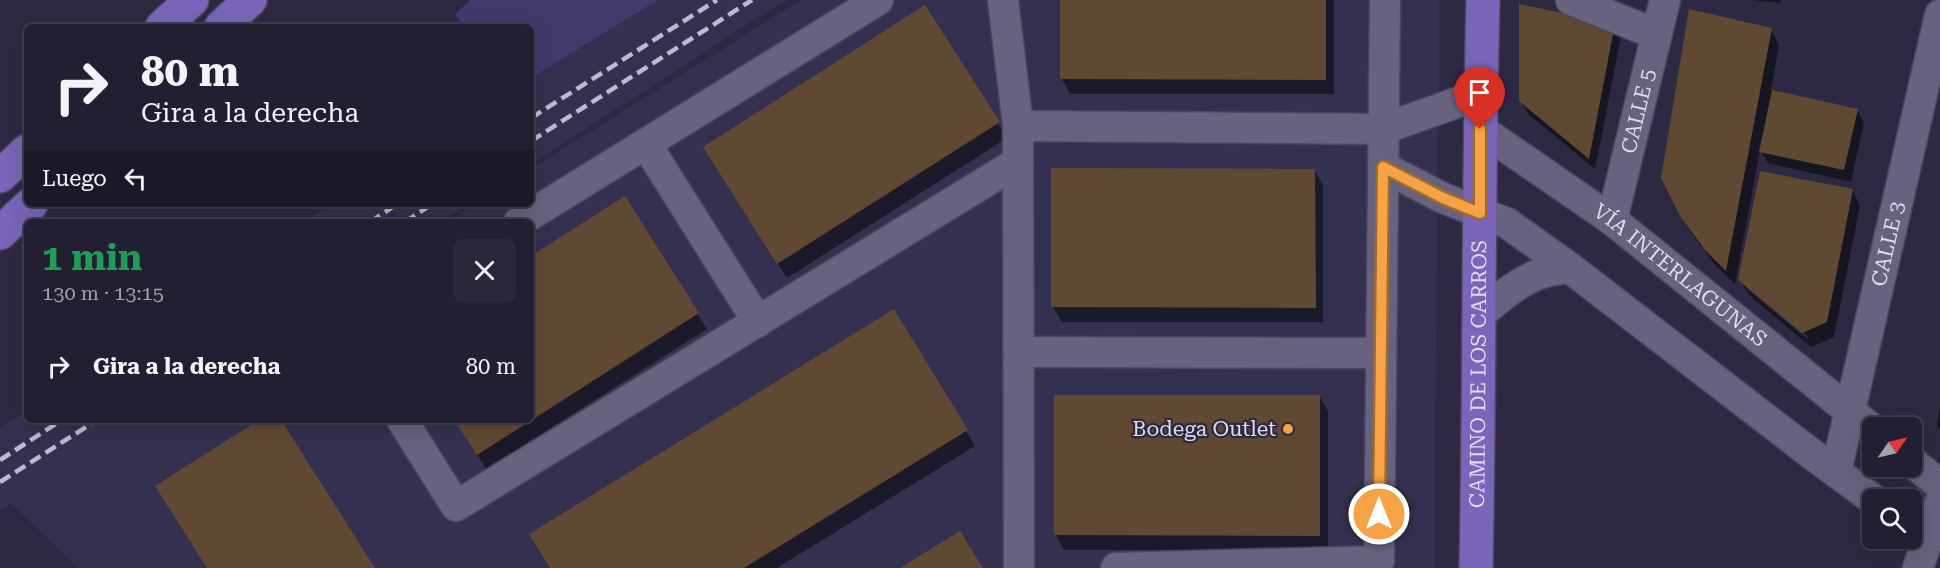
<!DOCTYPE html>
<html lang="es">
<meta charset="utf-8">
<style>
body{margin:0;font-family:"Roboto Serif",serif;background:#2a273a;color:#f1f3f6;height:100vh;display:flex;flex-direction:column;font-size:22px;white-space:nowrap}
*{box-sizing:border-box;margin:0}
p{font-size:20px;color:#a2a2ac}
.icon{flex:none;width:33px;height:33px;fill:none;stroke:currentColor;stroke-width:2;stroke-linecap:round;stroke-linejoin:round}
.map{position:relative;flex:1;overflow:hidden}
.drawer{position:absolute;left:24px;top:219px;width:510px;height:204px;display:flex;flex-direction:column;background:#221f32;border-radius:9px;box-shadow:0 6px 24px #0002,0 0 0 2px #3f3d4d}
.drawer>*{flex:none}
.guide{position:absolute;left:24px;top:24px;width:510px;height:183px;border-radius:9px;box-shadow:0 6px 24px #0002,0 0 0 2px #3f3d4d;background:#221f32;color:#f1f3f6;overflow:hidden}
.needle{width:39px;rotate:56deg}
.controls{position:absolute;left:1862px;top:417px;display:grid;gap:12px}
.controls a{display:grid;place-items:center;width:60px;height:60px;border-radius:9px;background:#221f32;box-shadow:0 6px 24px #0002,0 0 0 2px #3f3d4d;font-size:30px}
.pin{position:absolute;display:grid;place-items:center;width:51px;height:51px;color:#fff;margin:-62px -26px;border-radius:50% 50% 50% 0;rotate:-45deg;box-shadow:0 0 6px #0007}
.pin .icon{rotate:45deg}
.me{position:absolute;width:66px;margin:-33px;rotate:0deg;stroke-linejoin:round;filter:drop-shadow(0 0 4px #0008)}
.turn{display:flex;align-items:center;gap:21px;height:126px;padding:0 18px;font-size:27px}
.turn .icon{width:78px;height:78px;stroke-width:2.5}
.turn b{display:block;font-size:42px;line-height:51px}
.then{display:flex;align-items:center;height:57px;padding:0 18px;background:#0003;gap:12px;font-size:22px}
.round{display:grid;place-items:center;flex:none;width:63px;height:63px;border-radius:9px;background:#2a273a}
.overview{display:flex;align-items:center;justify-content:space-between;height:102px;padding:0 18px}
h1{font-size:36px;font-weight:700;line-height:45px;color:#1e9e55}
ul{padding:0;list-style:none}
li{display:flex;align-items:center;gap:18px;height:90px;padding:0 18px}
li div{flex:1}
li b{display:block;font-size:22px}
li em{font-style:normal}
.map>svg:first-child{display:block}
</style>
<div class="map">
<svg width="1940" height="568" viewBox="0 0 1940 568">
<rect width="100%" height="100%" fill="#2e2943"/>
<path fill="#363050" d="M658 0H785L531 164V78Z
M801 0H1439L1434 568H78L11 503 0 511V428L27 411V420H531V222H446L475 204H531V169Z
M331 204H469L441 222H305Z"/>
<path fill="#44396d" d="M471 0H658L531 78V27H464L455 14Z"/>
<path fill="#0007" fill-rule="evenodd" d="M1061 0H1334V94H1070L1062 79Z
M1752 0H1781V3Z
M925 7 1007 138 787 278 713 162Z
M1614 25 1621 37 1595 169 1528 114 1521 101Z
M1771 30 1779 45 1771 91 1857 110 1864 122 1851 182 1768 163 1760 150 1735 284 1715 265 1690 231 1681 216Z
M1315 171 1323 185V322H1062L1053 307Z
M1852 190 1860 205 1834 337 1811 347 1749 295 1740 279ZM1747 285 1809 337 1807 339 1747 289Z
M625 198 707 329 486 469 455 420H531V258Z
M893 311 975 446 777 568H551Z
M1320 397 1328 411V550H1064L1056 535Z
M1940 407V431L1937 425Z"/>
<path fill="#604933" d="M1060 0H1326V80L1060 79Z
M1519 4 1615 24 1589 159 1519 101Z
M925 5 1000 122 777 264 703 147Z
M1689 9 1772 28 1726 271 1705 250 1680 216 1661 178Z
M1772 90 1858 109 1844 170 1759 152Z
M1051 168 1315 169 1316 308 1051 307Z
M1760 171 1853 189 1827 322 1802 333 1738 280Z
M625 196 699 313 477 455 454 420H531V256Z
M894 309 968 430 744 568H550L529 534Z
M1054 395H1320V536L1054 535Z
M259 420H281L375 568H207L155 486Z
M960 531 983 568H900Z"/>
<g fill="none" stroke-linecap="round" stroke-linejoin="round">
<defs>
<g id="minor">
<path d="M1003 0 1018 126 1019 568"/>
<path d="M1571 0 1656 34"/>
<path d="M1018 126 1383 129 1481 94"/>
<path id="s1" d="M1480 129 1612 220 1872 429"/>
<path d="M646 144 758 322"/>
<path d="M1383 167 1443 198 1507 223 1570 268 1813 455 1874 500"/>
<path id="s2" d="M1612 220 1665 0"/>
<path d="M519 222 878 0"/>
<path d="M1478 316C1498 299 1517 282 1542 273 1551 270 1561 269 1570 268"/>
<path d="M1019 352 1381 353"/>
<path d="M402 420 456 506 1018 162"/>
<path d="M1911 461 1940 485"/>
<path id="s3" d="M1836 472 1940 15"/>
<path d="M1116 568 1379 561 1385 0"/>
<path d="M1918 568 1940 502"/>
</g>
<g id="major">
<path d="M162 27 192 0"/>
<path d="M221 27 250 0"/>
<path d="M0 176 27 151"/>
<path d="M0 233 31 204"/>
<path id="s4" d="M1476 568C1480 379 1478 189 1483 0"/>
</g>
</defs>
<use href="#minor" stroke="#4a465c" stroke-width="33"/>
<use href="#major" stroke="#4a465c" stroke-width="36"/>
<use href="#minor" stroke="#66627f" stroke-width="30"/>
<use href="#major" stroke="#7965b9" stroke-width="33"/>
<path stroke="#bcbacd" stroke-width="4.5" stroke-dasharray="12 6" stroke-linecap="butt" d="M531 118 717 0
M531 141 752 0
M370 222 397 204
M405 222 432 204
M0 460 62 420
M0 482 97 420"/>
</g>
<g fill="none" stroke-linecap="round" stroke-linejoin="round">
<defs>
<path id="route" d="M1379 514 1383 167 1443 198 1480 213V129"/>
</defs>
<use href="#route" stroke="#9f6a2e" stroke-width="15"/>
<use href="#route" stroke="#f5a346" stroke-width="10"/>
</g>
<circle fill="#f5a346" stroke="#2e2943" stroke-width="2" cx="1288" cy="429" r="6"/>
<g text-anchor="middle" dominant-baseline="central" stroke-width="4.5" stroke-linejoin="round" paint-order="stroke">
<g font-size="21" fill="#dedced" stroke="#2e2943">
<text stroke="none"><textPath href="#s2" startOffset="112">CALLE 5</textPath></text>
<text stroke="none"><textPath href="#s3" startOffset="234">CALLE 3</textPath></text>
<text stroke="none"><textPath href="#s1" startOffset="248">VÍA INTERLAGUNAS</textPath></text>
<text stroke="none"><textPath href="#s4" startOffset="194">CAMINO DE LOS CARROS</textPath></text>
</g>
<g font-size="21" fill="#dedced" stroke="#2e2943" text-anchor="end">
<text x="1276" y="429">Bodega Outlet</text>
</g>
</g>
</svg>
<div class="controls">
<a><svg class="needle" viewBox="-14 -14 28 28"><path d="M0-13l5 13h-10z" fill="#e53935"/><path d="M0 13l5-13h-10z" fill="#a2a2ac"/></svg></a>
<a><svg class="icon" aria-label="search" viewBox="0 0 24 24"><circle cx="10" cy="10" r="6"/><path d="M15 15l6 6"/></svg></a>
</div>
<div class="pin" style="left:1480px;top:129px;background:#d93025"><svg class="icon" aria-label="arrive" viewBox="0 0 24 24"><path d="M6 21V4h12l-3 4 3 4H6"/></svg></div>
<svg class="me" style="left:1379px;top:514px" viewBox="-20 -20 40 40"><circle r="17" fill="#f5a346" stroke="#fff" stroke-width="3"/><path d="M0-11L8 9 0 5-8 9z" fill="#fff"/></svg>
<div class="guide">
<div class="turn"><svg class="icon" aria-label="right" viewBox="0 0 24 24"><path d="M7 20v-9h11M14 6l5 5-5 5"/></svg><div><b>80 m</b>Gira a la derecha</div></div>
<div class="then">Luego<svg class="icon" aria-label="left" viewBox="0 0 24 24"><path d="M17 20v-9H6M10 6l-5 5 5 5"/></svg></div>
</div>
<section class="drawer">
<div class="overview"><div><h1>1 min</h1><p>130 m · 13:15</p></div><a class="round"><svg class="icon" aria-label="close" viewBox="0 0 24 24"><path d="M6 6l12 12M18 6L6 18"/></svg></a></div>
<ul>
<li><svg class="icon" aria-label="right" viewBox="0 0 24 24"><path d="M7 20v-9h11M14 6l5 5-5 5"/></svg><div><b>Gira a la derecha</b></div><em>80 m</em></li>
</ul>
</section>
</div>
